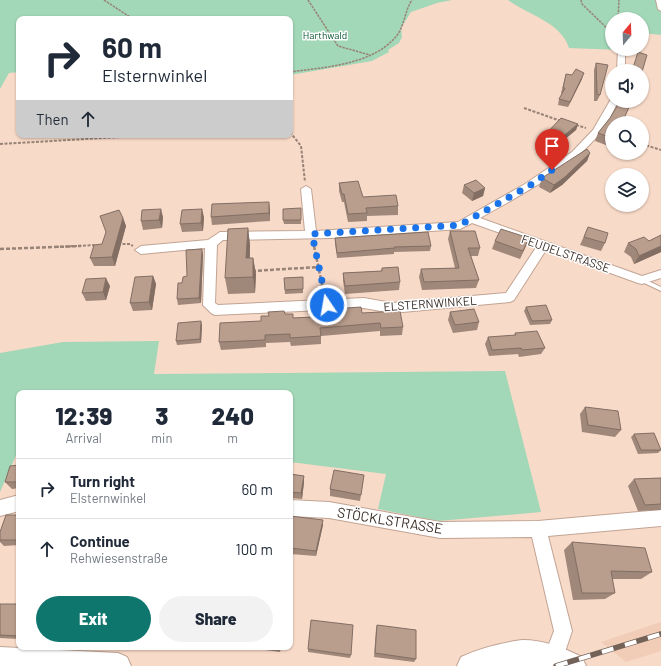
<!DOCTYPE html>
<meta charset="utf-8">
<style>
body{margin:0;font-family:Barlow,sans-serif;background:#f2f2f3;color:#1f2937;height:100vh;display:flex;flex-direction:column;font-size:15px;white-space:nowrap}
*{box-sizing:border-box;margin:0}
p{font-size:13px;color:#747a83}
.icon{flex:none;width:22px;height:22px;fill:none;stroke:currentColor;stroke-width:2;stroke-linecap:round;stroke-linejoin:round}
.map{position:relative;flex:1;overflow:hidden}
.details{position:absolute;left:16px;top:390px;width:277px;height:260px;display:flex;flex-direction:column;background:#fff;border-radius:8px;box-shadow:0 1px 3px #0004}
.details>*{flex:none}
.banner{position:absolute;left:16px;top:16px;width:277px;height:122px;border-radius:8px;box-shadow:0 1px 3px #0004;background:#fff;color:#1f2937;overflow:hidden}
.needle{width:26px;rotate:19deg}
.controls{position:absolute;left:605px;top:12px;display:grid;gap:8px}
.controls a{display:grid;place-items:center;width:44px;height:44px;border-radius:50%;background:#fff;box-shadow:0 1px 3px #0004;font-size:20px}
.pin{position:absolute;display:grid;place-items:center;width:34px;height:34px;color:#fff;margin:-41px -17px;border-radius:50% 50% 50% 0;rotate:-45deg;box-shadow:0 0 4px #0007}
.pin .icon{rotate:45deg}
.me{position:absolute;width:44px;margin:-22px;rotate:348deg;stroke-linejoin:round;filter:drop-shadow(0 0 3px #0008)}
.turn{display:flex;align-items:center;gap:14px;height:84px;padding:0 20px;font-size:18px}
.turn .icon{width:52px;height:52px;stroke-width:2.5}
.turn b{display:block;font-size:28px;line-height:34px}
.then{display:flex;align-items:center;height:38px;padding:0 20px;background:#0003;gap:8px;font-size:15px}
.eta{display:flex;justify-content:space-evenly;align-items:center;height:68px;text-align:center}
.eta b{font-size:24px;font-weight:800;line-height:28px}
.action{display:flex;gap:8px;margin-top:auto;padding:8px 20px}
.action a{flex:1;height:46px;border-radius:24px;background:#0f766e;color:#fff;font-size:16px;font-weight:800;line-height:46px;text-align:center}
.action a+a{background:#f2f2f3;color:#1f2937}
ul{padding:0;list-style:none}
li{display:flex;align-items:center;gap:12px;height:60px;padding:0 20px;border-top:1px solid #e0e1e3}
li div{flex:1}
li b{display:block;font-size:15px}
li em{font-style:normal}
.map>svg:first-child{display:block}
</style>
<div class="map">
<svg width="661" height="666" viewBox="0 0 661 666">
<rect width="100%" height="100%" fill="#f8dac8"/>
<path fill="#f1ccb7" d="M661 622V651L626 662 601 642Z"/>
<path fill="#a2d7b7" d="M0 0H452L437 3 411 12 401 28 402 37 399 43 388 50 389 52 372 61 290 75V19H19V72L9 73 0 89Z
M508 0H661V35L642 33V19H612V49L621 50 569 48C561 22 528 15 508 0Z
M159 341 154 374 505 371 541 512 438 521 378 509 386 474 290 462V393H19V452L17 453 0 492V353L63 342Z"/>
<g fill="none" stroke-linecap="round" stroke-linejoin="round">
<defs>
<path id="lane" d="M642 278 661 287V291L640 281 639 280Z"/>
<path id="street" d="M656 0H661V11L658 9Z
M618 49 625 50V71H617Z
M611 99 612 101H618C613 111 608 124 600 133 569 171 522 194 480 218L642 276 661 270V278L642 284 638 283 546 250 514 300 510 302 392 313 364 308 215 315 211 313 203 305 205 248 141 254 135 250 141 246 208 240 220 232 305 231 301 189 306 186 311 189 316 231 458 222 525 184 572 152 593 130ZM472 223 537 246 506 293 392 303 364 298 218 305 215 303 217 245 223 240 331 238 460 229Z
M19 495V511L0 516V500Z
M290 500 329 502 440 522 538 521 661 510V526L548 536 572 631 561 664 555 666 547 664 544 657 554 631 532 537 440 538 329 518 290 516Z"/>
<path id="secondary" d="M522 640C544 640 562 647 582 657L586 666H457L461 657C480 648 501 643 522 640Z
M0 647 118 653 127 657 131 666H0Z"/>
</defs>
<use href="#lane" stroke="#c1a494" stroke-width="2"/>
<use href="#street" stroke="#c1a494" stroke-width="2"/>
<use href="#secondary" stroke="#c1a494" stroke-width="2"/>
<path stroke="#988377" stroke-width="1.5" stroke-dasharray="2.5 1" stroke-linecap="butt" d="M104 0 133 19
M308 0 338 46 370 55
M581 0 582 4 612 33
M618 19 619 0
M290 72C325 67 375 65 398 34 405 23 405 10 412 0"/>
<path stroke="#988377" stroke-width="2" stroke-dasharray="3 1.5" stroke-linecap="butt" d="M524 108 561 121
M576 125 586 128
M290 132 301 146 305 182
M0 144 155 135
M642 144 661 150
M118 244H130L133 246
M314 245V247
M56 247 97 245"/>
<path stroke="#988377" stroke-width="2.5" stroke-dasharray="4 2" stroke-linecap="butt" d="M314 246 324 294
M0 249 81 246
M252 271 319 267"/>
<use href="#lane" fill="#fff" fill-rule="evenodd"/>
<use href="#street" fill="#fff" fill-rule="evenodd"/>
<use href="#secondary" fill="#fff" fill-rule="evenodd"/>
<defs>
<path id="rail" d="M556 666 661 634"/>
</defs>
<use href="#rail" stroke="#736258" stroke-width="5.5"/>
<use href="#rail" stroke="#fff" stroke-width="4" stroke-dasharray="12" stroke-linecap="butt"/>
</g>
<path fill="#9f8779" d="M596 63 600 95 597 101H594V70Z
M566 74 582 79 568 107 558 105 559 99 562 94 561 93Z
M621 101H633L631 106 629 105 612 123V139L606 145 595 141 598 133 610 118 621 103Z
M578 124 576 130 553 149 540 144 542 138Z
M590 153 587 161 562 185 550 193 539 187 542 178Z
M339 183 363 197 398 206V215L367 216V221L348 222 344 202H342L339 191Z
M464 185 485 188 483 196 472 201 462 193Z
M269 202 270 221 212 225 211 217Z
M301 208V224H284L283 220Z
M163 217 162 228 143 230 141 221Z
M204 217 203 231 182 232 180 224Z
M123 218 126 226 115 266H94L90 258 102 244Z
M588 227 605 243 601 251 580 245Z
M248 228 250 245V258H253L256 274 255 293 228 294 225 278Z
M450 231 480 248 478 256H471L479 280 476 288 422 290 419 277 421 269 455 268 448 239Z
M661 235V252L634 264 631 257 624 252 628 243 649 241Z
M335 238 431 246 430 251 394 252V254L337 258 335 243Z
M529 238 520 259 492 249 495 241Z
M203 254 201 303 178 305 177 299 182 283Z
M382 268 400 282 399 290 345 294 343 281V273L381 271Z
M153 276 156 284 152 310 133 311 130 303Z
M303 277V293L285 294 284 278Z
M110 286 106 300 86 301 82 293Z
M526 307 552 320 550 324 530 325 524 311Z
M333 309 362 313 403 327 402 335 380 336V331L321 336V344L291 346 290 342 266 343V347L221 350 219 342 261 321 269 316 285 314 293 318 332 316Z
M450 312 479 322 477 330 453 333 448 320Z
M202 325 201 343 177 345 176 341Z
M515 333 545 348 541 354 519 357 518 354 489 356 485 344 488 337 514 336Z
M585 407 621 430 615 437 582 432 580 414Z
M634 434 661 449V450L658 453 638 454 631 437Z
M19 465V488L12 489 5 482Z
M290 474 304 476V482L302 499 290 498Z
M661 478V510L638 511 628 486 634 479Z
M363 482 360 501 330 496V489Z
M19 515V545L4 546 0 542V532Z
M290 516 323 525 316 556 290 554Z
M572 542 652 572 641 579H612L615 593 605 599 573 600 564 550Z
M0 604H19V639L0 638Z
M377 625 416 659 414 662 374 657 376 629Z
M243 647H281L280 652Z
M308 649 351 655 350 658 308 652Z"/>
<path fill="#826e63" d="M584 73 582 79 568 107 570 102Z
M578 124 576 130 553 149 555 143Z
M612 134V139L606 145 609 137Z
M590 153 587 161 562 185 550 193 554 185Z
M485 188 483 196 472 201 474 193Z
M269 202 270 210V221L269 213Z
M161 209 163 217 162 228 159 220Z
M202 209 204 217 203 231 201 223Z
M123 218 126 226 115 266 112 257Z
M248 228 250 245 249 275 246 258Z
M529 238 526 246 520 259 523 251Z
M661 246V252L634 264 639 256Z
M202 249 203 254 201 303 199 298Z
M253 258 256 274 255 293 253 277Z
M153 276 156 284 152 310 149 302Z
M106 278 110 286 106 300 103 292Z
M201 321 202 325 201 343 200 339Z
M304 476V482L302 499 301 493Z
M323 520V525L316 556V551Z"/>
<path fill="#b99d8d" stroke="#826e63" d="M638 52 647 55 642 72V71H632Z
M596 63 608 65 600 95 597 94Z
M576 69 584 73 570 102 559 99 565 88H563L566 74 572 75Z
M619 103 630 105 622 123H612V134L609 137 598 133 610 118Z
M561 118 578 124 555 143 542 138Z
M587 149 590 153 565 177 554 185 542 178Z
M476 180 485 188 474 193 464 185Z
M358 181 363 197 396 195 398 206 366 208 367 213 348 214 344 194H342L339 183Z
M269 202V213L211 217 212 204Z
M301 208V220H283V209Z
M161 209 159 220 141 221 142 210Z
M202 209 201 223 180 224 182 210Z
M119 210 123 218 112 257 90 258 94 245 102 244 106 232 100 216Z
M588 227 608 233 605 243 584 237Z
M248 228 246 258H253V277L225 278 228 229Z
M501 229 529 238 523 251 495 241Z
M450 231H475L480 248H468L479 280 424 282 421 269 459 268Z
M428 232 431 246 394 247 395 248 337 253 335 238Z
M661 235V246L639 256 636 249 628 243 644 237 649 241Z
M202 249 199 298 177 299 178 283H182L183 277 187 276 186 250Z
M398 267 400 282 345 286 343 273 382 271V268Z
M153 276 149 302 130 303 135 277Z
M303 277V289L285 290 284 278Z
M106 278 103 292 82 293 86 279Z
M546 305 552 320 532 321 526 307Z
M361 307 362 313 400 311 403 327 381 328 380 323 320 328 321 336 290 338V334L265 335V340L219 342 220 323 261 321V316H269L268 312 284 311 285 314H293V318L333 316V309Z
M474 309 479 322 455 325 450 312Z
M201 321 200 339 176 341 178 323Z
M537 331 545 348 522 350 521 348 492 350 488 337 516 335 515 333Z
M585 407 618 411 621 430 588 425Z
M654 433 661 450H641L634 434Z
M19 465V482H5L10 466Z
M334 470 364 475 361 495 330 489Z
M290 474 304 476 301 493 290 492Z
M661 478V504L645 505 634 479Z
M6 515H19V540H0V532Z
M290 516 323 520 316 551 290 548Z
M572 542 645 548 652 572 611 571 615 593H582Z
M0 604H19V636L0 635Z
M311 620 353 625 351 655 308 649Z
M377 625 416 630V659L375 653Z
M268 647H279V648Z"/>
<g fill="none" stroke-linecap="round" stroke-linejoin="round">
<path stroke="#1a73e8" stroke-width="7" stroke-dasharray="0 12.6" d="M327 305 312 234 460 225 529 186 552 170"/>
</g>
<g text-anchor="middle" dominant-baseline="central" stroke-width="3" stroke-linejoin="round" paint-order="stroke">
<g font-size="10" fill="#055131" stroke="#fff">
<text x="325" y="35">Harthwald</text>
</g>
<g font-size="12" fill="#392d27" stroke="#fff">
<text transform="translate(566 253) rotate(19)">FEUDELSTRASSE</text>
<text transform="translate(430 303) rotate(-4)">ELSTERNWINKEL</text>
</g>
<g font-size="14" fill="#392d27" stroke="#fff">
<text transform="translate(390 520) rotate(9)">STÖCKLSTRASSE</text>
</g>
</g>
</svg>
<div class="controls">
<a><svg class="needle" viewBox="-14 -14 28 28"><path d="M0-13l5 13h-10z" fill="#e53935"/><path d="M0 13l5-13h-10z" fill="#747a83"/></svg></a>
<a><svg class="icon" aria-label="sound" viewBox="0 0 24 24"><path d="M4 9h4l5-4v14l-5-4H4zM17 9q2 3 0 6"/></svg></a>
<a><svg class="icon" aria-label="search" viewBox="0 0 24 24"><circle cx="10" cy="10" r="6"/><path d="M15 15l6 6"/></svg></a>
<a><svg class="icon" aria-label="layers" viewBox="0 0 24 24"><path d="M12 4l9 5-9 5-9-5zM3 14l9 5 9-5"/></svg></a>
</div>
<div class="pin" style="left:552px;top:170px;background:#d93025"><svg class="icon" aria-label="arrive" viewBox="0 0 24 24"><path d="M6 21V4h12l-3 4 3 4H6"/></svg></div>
<svg class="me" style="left:327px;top:305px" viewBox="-20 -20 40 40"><circle r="17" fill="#1a73e8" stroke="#fff" stroke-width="3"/><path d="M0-11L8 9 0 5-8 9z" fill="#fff"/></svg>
<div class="banner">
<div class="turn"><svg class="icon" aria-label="right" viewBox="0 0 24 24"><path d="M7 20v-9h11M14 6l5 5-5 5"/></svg><div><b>60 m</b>Elsternwinkel</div></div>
<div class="then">Then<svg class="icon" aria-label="ahead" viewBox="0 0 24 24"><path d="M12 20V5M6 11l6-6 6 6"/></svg></div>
</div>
<section class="details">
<div class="eta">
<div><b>12:39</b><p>Arrival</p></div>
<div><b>3</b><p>min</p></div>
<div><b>240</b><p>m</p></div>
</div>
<ul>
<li><svg class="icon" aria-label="right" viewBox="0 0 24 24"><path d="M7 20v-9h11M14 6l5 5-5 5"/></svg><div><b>Turn right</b><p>Elsternwinkel</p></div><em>60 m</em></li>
<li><svg class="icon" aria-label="ahead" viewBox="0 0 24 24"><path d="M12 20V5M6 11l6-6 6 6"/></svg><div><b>Continue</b><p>Rehwiesenstraße</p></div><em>100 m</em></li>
</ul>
<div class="action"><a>Exit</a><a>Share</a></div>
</section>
</div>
